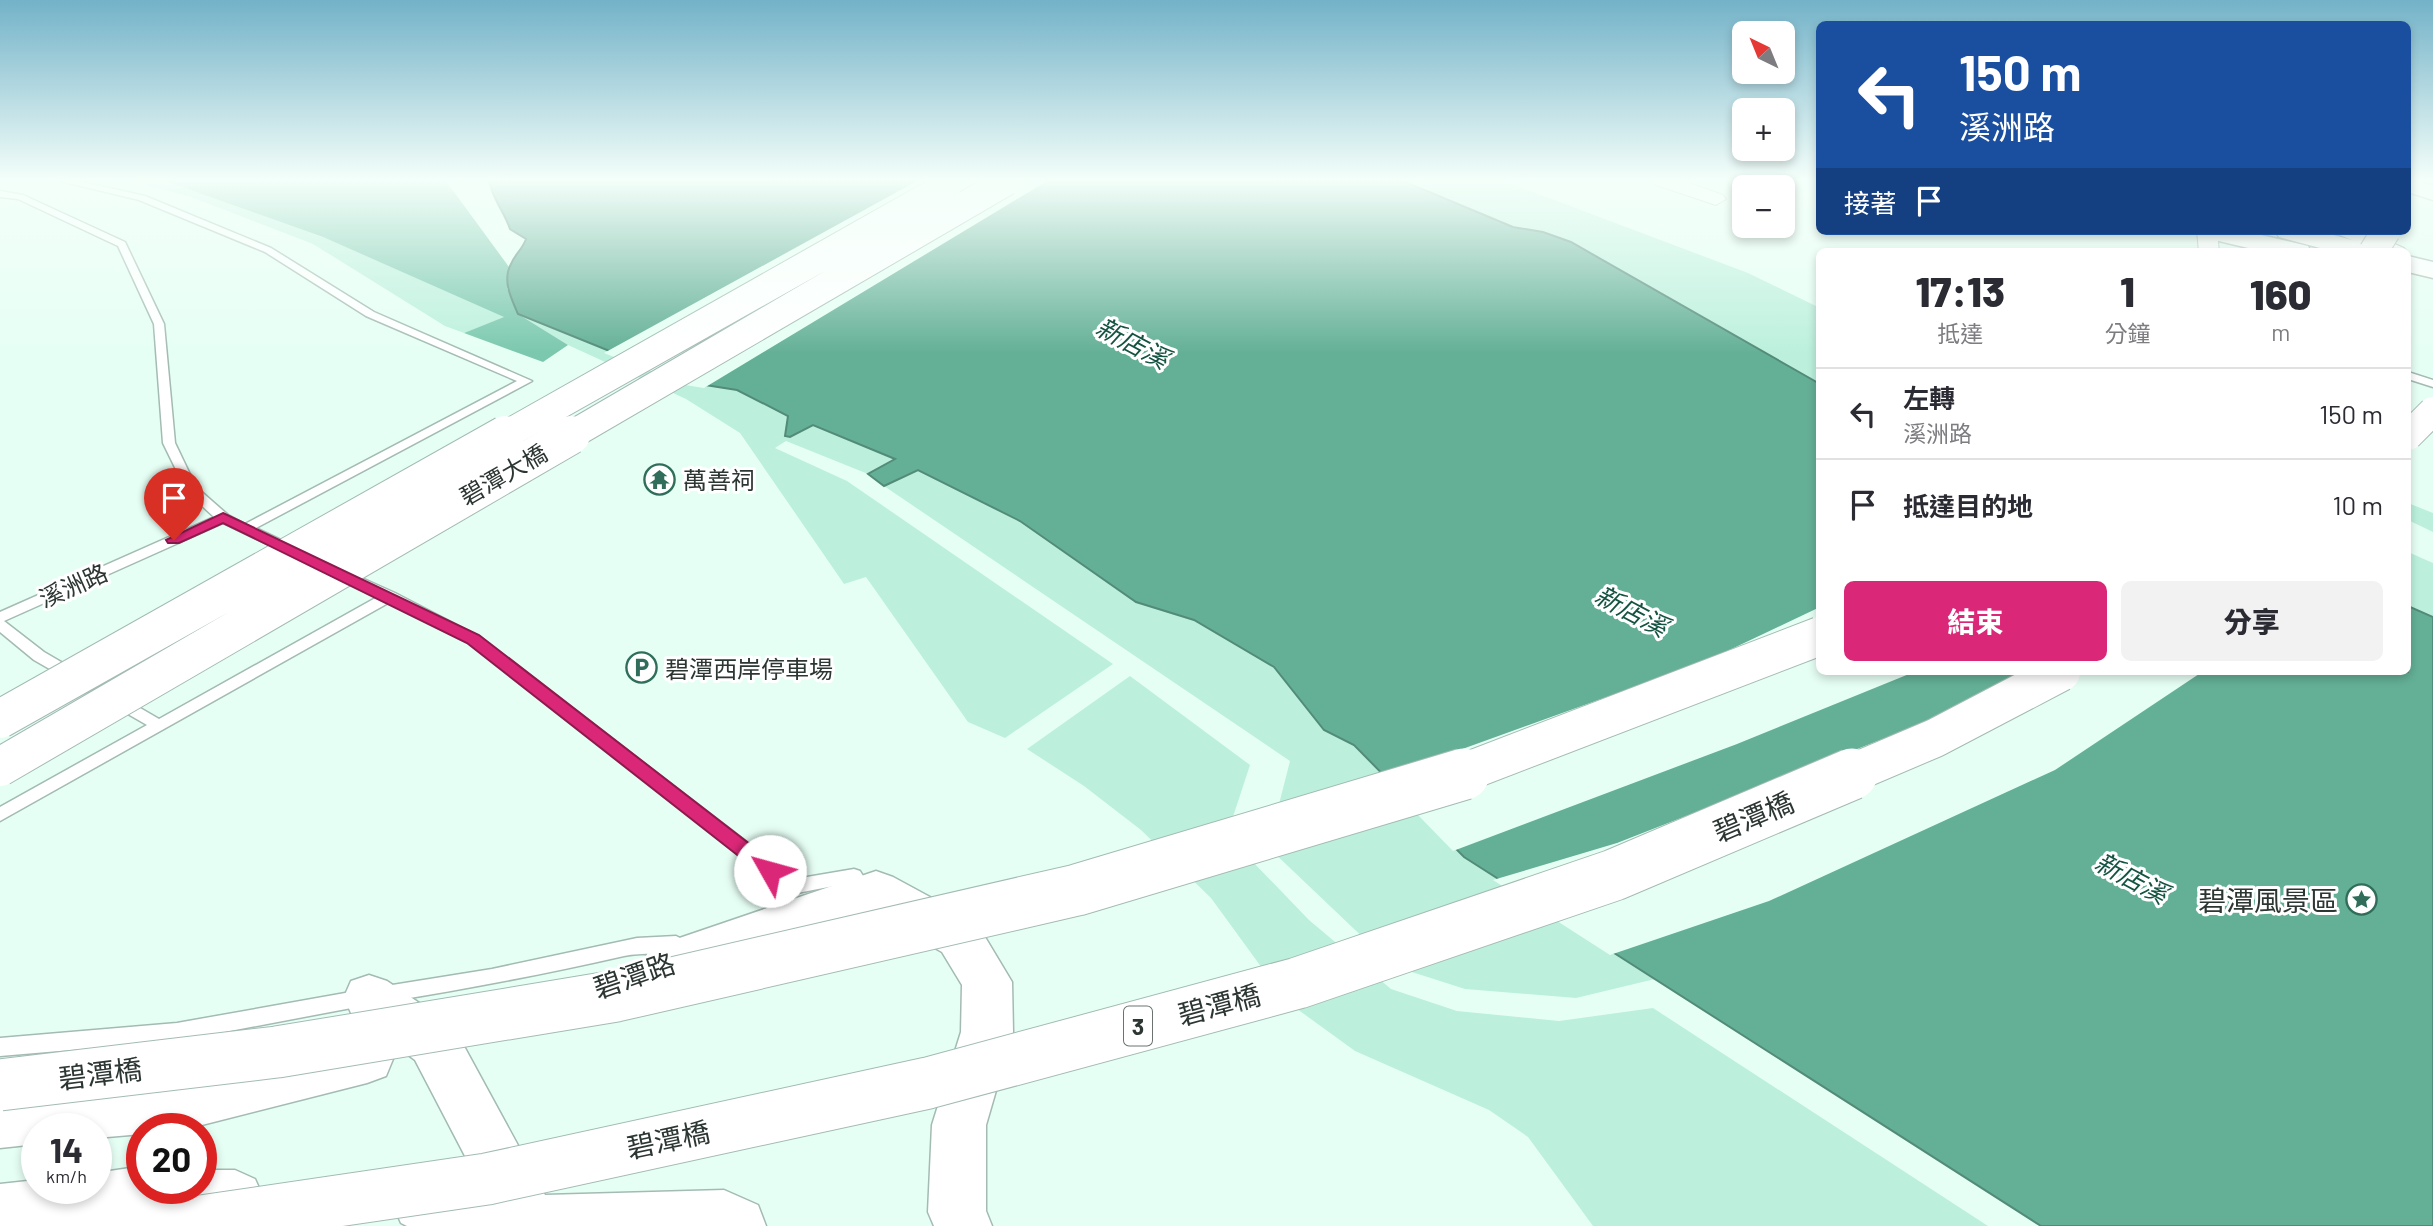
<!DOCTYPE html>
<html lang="zh-TW">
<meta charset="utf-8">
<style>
body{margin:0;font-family:Barlow,"Noto Sans TC",sans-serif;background:#f2f2f3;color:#2b2b33;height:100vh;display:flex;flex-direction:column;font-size:26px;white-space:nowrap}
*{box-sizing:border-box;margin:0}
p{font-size:23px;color:#7c7c81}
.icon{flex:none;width:38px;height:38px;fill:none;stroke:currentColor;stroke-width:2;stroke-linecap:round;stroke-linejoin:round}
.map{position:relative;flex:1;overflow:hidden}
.drawer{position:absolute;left:1816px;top:248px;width:595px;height:427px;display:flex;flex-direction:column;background:#fff;border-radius:10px;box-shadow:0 4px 10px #0003}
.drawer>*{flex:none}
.hud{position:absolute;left:1816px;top:21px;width:595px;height:214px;border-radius:10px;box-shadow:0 4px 10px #0003;background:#1a4fa0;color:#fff;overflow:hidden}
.needle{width:46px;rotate:317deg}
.tools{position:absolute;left:1732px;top:21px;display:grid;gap:14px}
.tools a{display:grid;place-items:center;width:63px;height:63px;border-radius:10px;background:#fff;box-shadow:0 4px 10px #0003;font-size:35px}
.speed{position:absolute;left:21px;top:1113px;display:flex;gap:14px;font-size:35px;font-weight:700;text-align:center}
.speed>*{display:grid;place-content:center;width:91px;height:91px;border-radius:50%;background:#fff;box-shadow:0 4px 10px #0003;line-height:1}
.speed small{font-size:18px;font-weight:400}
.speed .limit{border:10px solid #d22;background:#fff;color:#111}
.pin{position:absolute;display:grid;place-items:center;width:60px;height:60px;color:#fff;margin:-72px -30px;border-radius:50% 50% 50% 0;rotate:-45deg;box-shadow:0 0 7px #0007}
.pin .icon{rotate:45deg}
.me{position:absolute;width:77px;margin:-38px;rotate:308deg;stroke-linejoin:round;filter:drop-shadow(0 0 5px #0008)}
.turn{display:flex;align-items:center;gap:24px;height:147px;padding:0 28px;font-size:32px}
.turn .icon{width:91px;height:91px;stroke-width:2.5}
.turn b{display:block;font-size:49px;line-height:60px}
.then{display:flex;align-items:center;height:66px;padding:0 28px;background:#0003;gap:14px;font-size:26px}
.eta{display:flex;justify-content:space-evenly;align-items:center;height:119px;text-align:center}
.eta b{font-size:42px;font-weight:800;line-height:49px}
.button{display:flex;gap:14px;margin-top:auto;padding:14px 28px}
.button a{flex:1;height:80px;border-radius:10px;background:#db2777;color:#fff;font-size:28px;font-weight:800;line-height:80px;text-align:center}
.button a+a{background:#f2f2f3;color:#2b2b33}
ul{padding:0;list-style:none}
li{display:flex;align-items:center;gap:21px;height:91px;padding:0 28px;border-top:2px solid #e1e1e2}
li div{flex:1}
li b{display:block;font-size:26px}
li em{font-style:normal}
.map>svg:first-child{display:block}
</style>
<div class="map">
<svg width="2433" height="1226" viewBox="0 0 2433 1226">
<rect width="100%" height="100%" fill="#e6fff5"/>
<path fill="#bcf0dd" d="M128 181H165L323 237 505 317 464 333 445 326 313 244 191 197Z
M1403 181H1504L1748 273 1820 308V384L1571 242 1543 232 1513 227Z
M518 314 686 382 737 390 789 416 785 436 790 437 813 425 896 459 868 474 786 441 775 448 847 481 1113 664 1005 738 968 722 866 577 844 584 740 433 686 399 568 345Z
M917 470 1020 521 1136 602 1194 620 1274 667 1324 730 1354 745 1464 857 1655 979 1576 998 1465 989 1393 966 1268 847 1290 761 884 486Z
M2408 503 2433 513V532L2408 520Z
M2408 552 2433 563V617L2408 606Z
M1130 676 1250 765 1227 835 1309 920 1391 989 1457 1011 1559 1021 1653 1008 1988 1226H1593L1528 1137 1489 1110 1355 1051 1286 1001 1211 898 1141 830 1084 786 1027 749Z"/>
<path fill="#7bc8ae" d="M165 181H446L509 267 507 288 518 314 568 345 543 362 464 333 504 317 323 237Z"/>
<path fill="#64b097" stroke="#538b79" stroke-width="2" d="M489 181H1403L1513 227 1543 232 1571 242 1820 384V672H2408V606L2433 617V1226H2041L1464 857 1354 745 1324 730 1274 667 1194 620 1136 602 1020 521 918 470 884 486 868 474 895 459 813 425 790 437 785 436 788 416 737 390 686 382 518 314C511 298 502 280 511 264 515 254 522 250 526 239L510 229C504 211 493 200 489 181Z"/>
<path fill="#e6fff5" d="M917 181H1047L704 388 685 385 604 353Z
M1820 607V672H1914L1737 744 1453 851 1382 778 1704 662Z
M2023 672H2202L2055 770 1769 901 1610 955 1493 880 1617 843 1967 706Z"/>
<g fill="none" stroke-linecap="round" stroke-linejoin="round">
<defs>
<path id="lane" d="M60 181H78L145 196 271 248 374 312 532 381 256 528 296 547 298 550 296 553H286L223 523 4 621 44 652 159 719 379 596 336 577 334 574 341 570 346 571 395 593 478 636 795 879 854 869 860 871 863 876 860 881 792 894 786 892 468 642 390 602 0 821V807L147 725 34 660 0 632V612L214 517 187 492 163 443 154 324 118 246 18 199 0 197V191L23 195 125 242 164 324 175 443 196 487 228 515 245 524 517 381 366 316 265 252 139 200Z
M2408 372 2433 380V387L2408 379Z
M676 936 682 939 685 944 682 949C664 956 643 952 624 956 545 974 466 989 386 1002L379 1000 377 994 379 988 386 986 492 969 637 938Z
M362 990 369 992 371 998 369 1004 362 1006 177 1041 0 1056V1038L177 1023Z"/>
<path id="street" d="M1654 181H1683L1723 195 1726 199 1716 205 1656 185Z
M2197 231H2217L2219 252H2199Z
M2337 231H2364L2404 248 2407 252H2379L2340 235Z"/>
<path id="secondary" d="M2408 181 2433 185V200L2408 192Z
M876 871 893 877 976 922 1012 982 1013 1032 986 1125V1211L992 1226H934L928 1212 932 1125 961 1032 962 985 942 952 872 912 668 985 650 978 643 963 650 948Z
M369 975 387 981 453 1026 545 1195 724 1190 758 1205 766 1226H407L401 1223 392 1203 401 1183C426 1172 450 1172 477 1179L415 1060 351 1013 344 997 351 981Z
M367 1035 386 1042 393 1059 386 1076 367 1083 186 1129H142V1134L96 1138V1129H37V1144L0 1148V1096L182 1078Z
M130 1168 142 1169V1188H201V1170H235L255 1179 264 1199 255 1219 239 1226H0V1184L37 1180V1188H96V1173Z"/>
<path id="primary" d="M2198 231H2244L2308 246 2311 252H2265L2202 237Z
M2275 231H2318L2375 246 2378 252H2335L2279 237Z
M2408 256 2433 262V278L2408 272Z"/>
<path id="highway" d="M2408 181H2421L2417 188 2408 190Z"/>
</defs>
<use href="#lane" stroke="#a3bbb2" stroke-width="3"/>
<use href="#street" stroke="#a3bbb2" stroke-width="2"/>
<use href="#secondary" stroke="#a3bbb2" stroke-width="3"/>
<use href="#primary" stroke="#a3bbb2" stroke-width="3"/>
<use href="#highway" stroke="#a3bbb2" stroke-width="3"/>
<use href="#lane" fill="#fff" fill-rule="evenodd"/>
<use href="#street" fill="#fff" fill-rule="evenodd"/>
<use href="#secondary" fill="#fff" fill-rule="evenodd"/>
<use href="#primary" fill="#fff" fill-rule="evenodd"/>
<use href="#highway" fill="#fff" fill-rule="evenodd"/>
<defs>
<path id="secondary-bridge-far1" d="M502 437 947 186
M568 437 1007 181"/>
<path id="secondary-bridge" d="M0 719 505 435
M0 767 571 435"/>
<path id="highway-bridge-far2" d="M2373 252 2386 231
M2408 436 2433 411"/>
<path id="highway-bridge-far1" d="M1458 775 1820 636
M1848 775 1935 738 2061 672"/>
<path id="highway-bridge" d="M0 1085 277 1052 616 996 1077 890 1464 774
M167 1226 487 1179 928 1083 1298 983 1614 875 1852 774"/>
</defs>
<use href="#secondary-bridge-far1" stroke="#a3bbb2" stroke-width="30" stroke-linecap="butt"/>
<use href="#secondary-bridge" stroke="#a3bbb2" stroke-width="40" stroke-linecap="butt"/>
<use href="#highway-bridge-far2" stroke="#a3bbb2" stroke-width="30" stroke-linecap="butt"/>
<use href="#highway-bridge-far1" stroke="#a3bbb2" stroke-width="40" stroke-linecap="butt"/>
<use href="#highway-bridge" stroke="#a3bbb2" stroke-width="53" stroke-linecap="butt"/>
<use href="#secondary-bridge-far1" stroke="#fff" stroke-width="28"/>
<use href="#secondary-bridge" stroke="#fff" stroke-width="38"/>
<use href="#highway-bridge-far2" stroke="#fff" stroke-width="28"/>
<use href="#highway-bridge-far1" stroke="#fff" stroke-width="38"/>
<use href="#highway-bridge" stroke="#fff" stroke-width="51"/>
</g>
<linearGradient id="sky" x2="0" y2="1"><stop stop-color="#73b2c8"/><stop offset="0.51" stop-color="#f4fffa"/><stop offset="1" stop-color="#f4fffa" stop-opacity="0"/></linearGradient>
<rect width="2433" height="353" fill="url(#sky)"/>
<path fill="#db2777" stroke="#8e194d" stroke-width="2" d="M223 513 479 635 777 865 780 871 777 876 770 879 764 876 467 643 223 523 179 543H168L166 540Z"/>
<defs>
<symbol id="temple-ring" viewBox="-11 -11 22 22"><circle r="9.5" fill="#fff" stroke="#306e5b" stroke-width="1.5"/><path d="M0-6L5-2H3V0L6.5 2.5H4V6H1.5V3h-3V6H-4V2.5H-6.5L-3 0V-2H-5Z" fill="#306e5b"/></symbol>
<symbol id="parking-ring" viewBox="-11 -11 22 22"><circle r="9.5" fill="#fff" stroke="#306e5b" stroke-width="1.5"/><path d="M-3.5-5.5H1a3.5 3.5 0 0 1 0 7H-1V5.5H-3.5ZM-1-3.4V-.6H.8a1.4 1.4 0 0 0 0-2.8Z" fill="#306e5b"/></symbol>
<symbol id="sight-ring" viewBox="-11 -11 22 22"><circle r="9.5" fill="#fff" stroke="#306e5b" stroke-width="1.5"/><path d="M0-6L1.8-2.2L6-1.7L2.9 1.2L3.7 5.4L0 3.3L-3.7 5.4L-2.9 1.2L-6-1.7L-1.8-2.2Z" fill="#306e5b"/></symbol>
</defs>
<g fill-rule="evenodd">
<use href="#temple-ring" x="642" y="462" width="35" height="35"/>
<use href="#parking-ring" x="624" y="650" width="35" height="35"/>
<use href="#sight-ring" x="2344" y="882" width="35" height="35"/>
</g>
<g text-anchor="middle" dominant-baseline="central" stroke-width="6" stroke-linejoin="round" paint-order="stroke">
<rect fill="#fff" stroke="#6b7270" stroke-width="2" x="1124" y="1006.5" width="28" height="39" rx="5"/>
<g font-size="23" font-weight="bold" fill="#2c3632">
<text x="1138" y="1026">3</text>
</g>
<g font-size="24" fill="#2c3632" stroke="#fff">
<text transform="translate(503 474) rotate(-30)">碧潭大橋</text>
<text transform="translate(73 585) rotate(-24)">溪洲路</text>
</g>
<g font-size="24" fill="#2c3632" stroke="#fff" text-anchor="start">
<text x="683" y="479">萬善祠</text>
<text x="665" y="668">碧潭西岸停車場</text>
</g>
<g font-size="26" font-style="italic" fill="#155342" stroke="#fff">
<text transform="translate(1133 342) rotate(28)">新店溪</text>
<text transform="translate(1632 610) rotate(28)">新店溪</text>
<text transform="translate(2132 877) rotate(28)">新店溪</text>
</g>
<g font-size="28" fill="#2c3632" stroke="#fff">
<text transform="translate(1753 816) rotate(-23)">碧潭橋</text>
<text transform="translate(634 975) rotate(-19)">碧潭路</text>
<text transform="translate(1219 1004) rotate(-15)">碧潭橋</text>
<text transform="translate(100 1073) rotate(-7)">碧潭橋</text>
<text transform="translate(668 1139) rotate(-12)">碧潭橋</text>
</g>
<g font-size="28" fill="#2c3632" stroke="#fff" text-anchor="end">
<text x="2338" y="900">碧潭風景區</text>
</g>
</g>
</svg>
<div class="tools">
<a><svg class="needle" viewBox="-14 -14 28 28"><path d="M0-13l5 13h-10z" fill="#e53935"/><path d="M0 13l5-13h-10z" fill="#7c7c81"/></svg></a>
<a>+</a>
<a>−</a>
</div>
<div class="speed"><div>14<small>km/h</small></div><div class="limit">20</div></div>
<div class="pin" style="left:174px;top:540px;background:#d93025"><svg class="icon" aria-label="arrive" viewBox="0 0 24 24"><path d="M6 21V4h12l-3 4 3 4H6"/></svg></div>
<svg class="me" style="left:770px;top:871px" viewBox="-20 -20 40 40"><circle r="19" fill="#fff"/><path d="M0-13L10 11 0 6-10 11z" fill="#db2777"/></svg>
<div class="hud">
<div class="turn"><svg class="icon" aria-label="left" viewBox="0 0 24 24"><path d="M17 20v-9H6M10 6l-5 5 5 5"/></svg><div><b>150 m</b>溪洲路</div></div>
<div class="then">接著<svg class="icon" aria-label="arrive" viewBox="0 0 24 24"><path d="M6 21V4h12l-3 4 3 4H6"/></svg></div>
</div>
<section class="drawer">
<div class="eta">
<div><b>17:13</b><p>抵達</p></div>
<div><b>1</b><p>分鐘</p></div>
<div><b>160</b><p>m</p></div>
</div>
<ul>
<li><svg class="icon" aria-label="left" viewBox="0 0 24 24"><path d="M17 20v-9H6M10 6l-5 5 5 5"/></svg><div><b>左轉</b><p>溪洲路</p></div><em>150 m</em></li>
<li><svg class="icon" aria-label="arrive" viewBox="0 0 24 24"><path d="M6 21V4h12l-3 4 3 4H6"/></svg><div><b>抵達目的地</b></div><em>10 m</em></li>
</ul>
<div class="button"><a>結束</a><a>分享</a></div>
</section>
</div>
